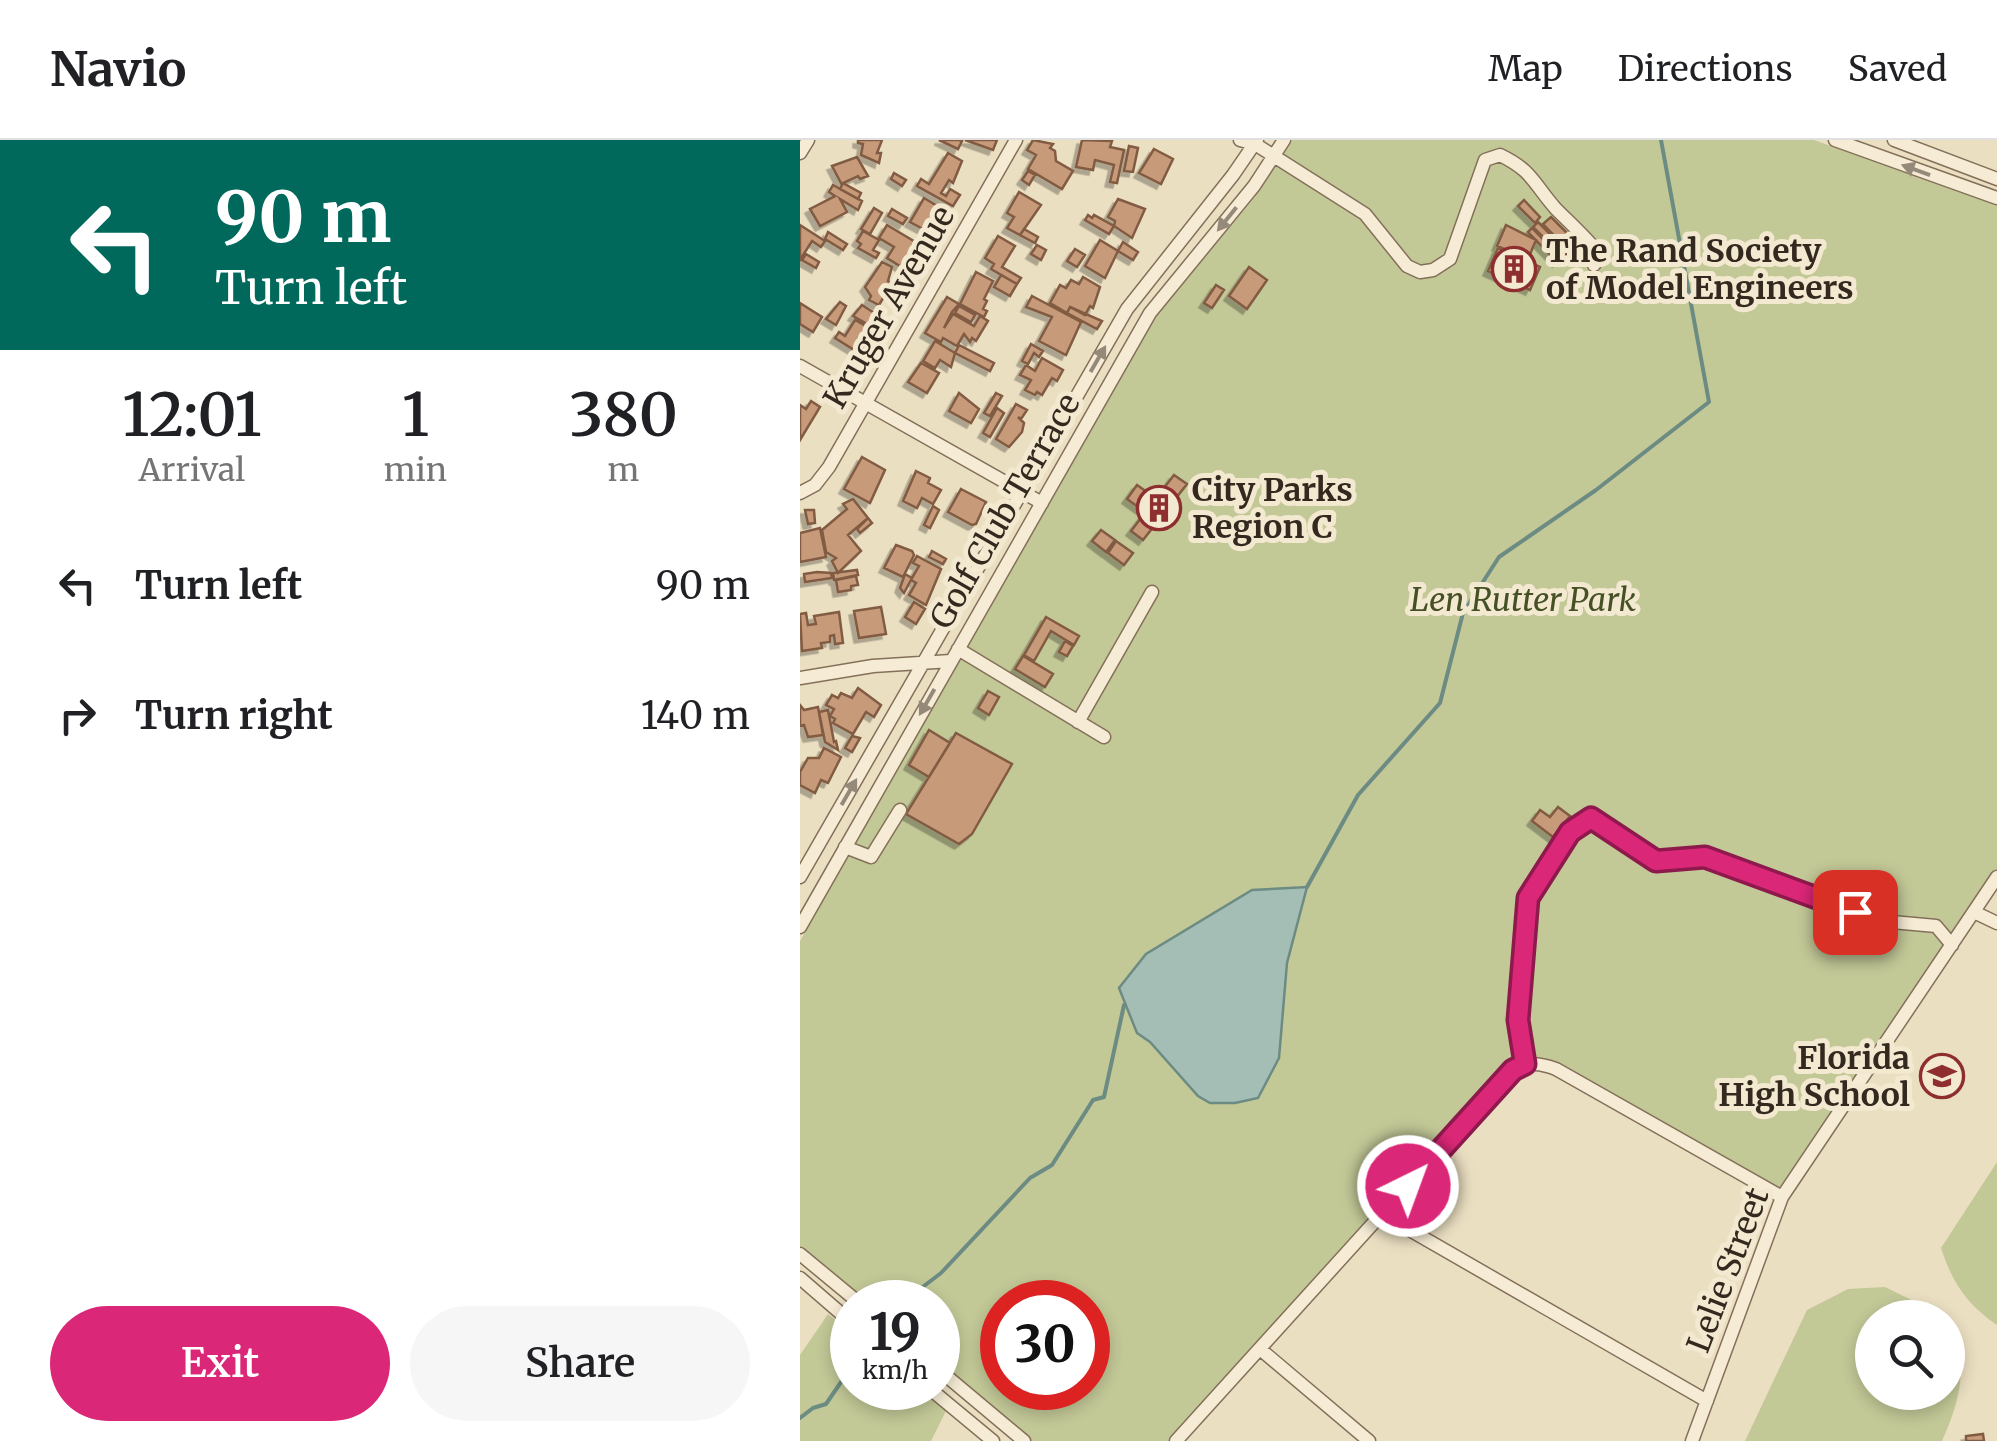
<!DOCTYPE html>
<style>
body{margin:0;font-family:Merriweather,serif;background:#f6f6f6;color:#202124;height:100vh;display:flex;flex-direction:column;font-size:38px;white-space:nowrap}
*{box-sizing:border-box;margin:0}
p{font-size:32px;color:#757577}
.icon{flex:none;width:55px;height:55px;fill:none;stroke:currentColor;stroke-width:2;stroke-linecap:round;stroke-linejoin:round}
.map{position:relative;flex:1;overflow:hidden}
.sheet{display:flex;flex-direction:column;background:#fff;width:800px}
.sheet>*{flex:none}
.guide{background:#00695c;color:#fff;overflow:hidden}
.buttons{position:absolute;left:1055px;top:1160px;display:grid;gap:20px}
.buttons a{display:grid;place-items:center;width:110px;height:110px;border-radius:50%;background:#fff;box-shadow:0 5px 15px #0003;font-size:50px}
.speed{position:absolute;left:30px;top:1140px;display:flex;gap:20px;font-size:50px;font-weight:700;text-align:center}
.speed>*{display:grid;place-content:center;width:130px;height:130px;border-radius:50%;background:#fff;box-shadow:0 5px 15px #0003;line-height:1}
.speed small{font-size:25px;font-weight:400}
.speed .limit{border:15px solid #d22;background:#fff;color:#111}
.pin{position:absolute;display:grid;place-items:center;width:85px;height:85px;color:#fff;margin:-42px;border-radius:20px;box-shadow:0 5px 15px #0006}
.me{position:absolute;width:110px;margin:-55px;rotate:42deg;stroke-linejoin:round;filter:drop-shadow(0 0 8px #0008)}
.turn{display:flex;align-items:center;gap:35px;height:210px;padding:0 50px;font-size:45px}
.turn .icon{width:130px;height:130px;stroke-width:2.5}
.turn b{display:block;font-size:70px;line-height:85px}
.eta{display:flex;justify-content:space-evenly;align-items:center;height:170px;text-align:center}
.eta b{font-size:60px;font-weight:600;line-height:70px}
.action{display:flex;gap:20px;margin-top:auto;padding:20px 50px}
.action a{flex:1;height:115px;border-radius:60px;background:#db2777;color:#fff;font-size:40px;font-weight:600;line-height:115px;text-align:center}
.action a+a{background:#f6f6f6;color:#202124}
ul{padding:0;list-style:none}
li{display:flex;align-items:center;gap:30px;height:130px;padding:0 50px}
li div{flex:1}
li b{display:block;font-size:38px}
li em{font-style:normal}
header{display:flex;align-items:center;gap:60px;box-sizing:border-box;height:140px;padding:0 50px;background:#fff;border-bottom:2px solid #e0e0e0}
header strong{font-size:48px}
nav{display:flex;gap:55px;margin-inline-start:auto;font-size:35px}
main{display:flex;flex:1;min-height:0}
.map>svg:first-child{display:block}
</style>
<header>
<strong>Navio</strong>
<nav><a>Map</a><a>Directions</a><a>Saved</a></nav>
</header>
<main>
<section class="sheet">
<div class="guide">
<div class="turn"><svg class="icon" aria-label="left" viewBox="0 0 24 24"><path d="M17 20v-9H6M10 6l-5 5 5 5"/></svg><div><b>90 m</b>Turn left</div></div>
</div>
<div class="eta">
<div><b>12:01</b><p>Arrival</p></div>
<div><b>1</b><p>min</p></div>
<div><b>380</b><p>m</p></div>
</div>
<ul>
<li><svg class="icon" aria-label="left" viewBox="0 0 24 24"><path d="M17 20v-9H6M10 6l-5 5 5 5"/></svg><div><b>Turn left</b></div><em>90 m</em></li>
<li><svg class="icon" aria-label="right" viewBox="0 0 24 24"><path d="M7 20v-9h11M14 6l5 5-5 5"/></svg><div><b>Turn right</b></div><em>140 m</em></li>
</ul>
<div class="action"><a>Exit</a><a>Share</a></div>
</section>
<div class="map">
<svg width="1197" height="1301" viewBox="0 0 1197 1301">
<defs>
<filter id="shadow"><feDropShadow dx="-4.5" dy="4.5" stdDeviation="0" flood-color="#0004"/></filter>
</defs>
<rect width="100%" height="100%" fill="#ebdfc2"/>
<path fill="#c3c897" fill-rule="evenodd" d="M492 0H1014L1197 65V729L981 1052 726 920 371 1301H230L138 1225V1162H62L0 1109V801L356 176 455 57ZM202 1162H288V1248H202Z
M1197 1022V1185C1167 1165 1152 1142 1141 1108Z
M1085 1147 1130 1169 1136 1177 1072 1178V1252H1148V1192C1172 1226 1157 1267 1142 1301H945L1007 1170 1048 1149Z
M28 1174 52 1193V1248H118L146 1271 131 1301H0V1215Z"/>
<path fill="#a4beb6" stroke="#6c8b83" stroke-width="2.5" d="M507 747 487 823 479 918 458 958 435 963H410L398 956 350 902 337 893 319 848 346 814 452 750Z"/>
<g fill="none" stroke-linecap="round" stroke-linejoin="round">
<path stroke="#6c8b83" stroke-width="4" d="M507 747 558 655 640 563 663 473 699 417 796 350 909 262 861 0
M103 1162 141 1133 230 1038 252 1025 293 960 304 957 324 865
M0 1278 13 1268 26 1264 52 1226"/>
</g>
<path fill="#c79a7a" stroke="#825b42" stroke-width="2.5" filter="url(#shadow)" d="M58 0H82L77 13H81L79 23 61 15 63 4 58 3Z
M139 0H159L162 1 158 9Z
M165 0H197L193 10Z
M233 0 253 4 250 8 255 11 256 21 273 31 262 49 228 29 236 15 227 10Z
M282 0 312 1 310 7 324 10 317 43 310 42 314 25 295 20 293 30 276 27Z
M329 6 338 8 333 32 324 31Z
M354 9 373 19 361 44 339 33Z
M148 13 162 21 153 43 149 40 141 53 146 56 150 49 160 55 153 66 117 46 121 39 129 44Z
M57 17 68 36 60 39 58 36 43 43 61 53 58 59 40 49 42 45 32 26Z
M228 31 235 35 229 45 222 40Z
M94 33 106 40 102 46 91 39Z
M33 45 62 61 58 70 40 59 47 72 20 86 10 69 35 56 29 52Z
M219 52 241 65 220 95 207 88 214 77 207 73Z
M124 58 139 67 123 89 110 82Z
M318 59 345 69 332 98 314 86 315 81 308 77Z
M724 60 740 77 735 83 718 66Z
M74 68 82 73 70 94 61 89Z
M92 69 107 78 103 84 88 76Z
M288 75 292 78 294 75 314 86 309 94 285 80Z
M751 77 777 103 769 111 743 84Z
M738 82 768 112 763 117 733 87Z
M0 85 25 101 21 107 12 101 0 120Z
M87 85 122 106 116 118 111 115 103 128 87 118 94 107 79 98Z
M706 85 736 100 728 119 697 106Z
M732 88 761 118 757 122 728 92Z
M224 89 238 97 235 103 220 95Z
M63 91 79 100 73 110 79 113 76 118 58 108 61 104 57 101Z
M28 92 47 104 43 110 25 99Z
M198 96 215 106 202 127 221 138 217 144 191 129 194 124 185 118Z
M300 100 318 111 305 138 285 126Z
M323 102 338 112 333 120 318 111Z
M237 105 246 110 241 120 231 114Z
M698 108 740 127 730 150 688 131Z
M275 109 285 115 277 127 267 121Z
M6 114 19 122 16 128 2 120Z
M82 122 92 127 88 141 92 143 79 165 69 160 71 156 65 147Z
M449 127 467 140 447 169 429 156Z
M176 132 193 141 184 159 187 161 183 169 187 171 184 177 160 164Z
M201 135 217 144 210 156 194 147Z
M283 137 300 147 293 168 290 166 285 175 270 167 267 173 250 163 260 145 266 148 271 140 279 144Z
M416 145 424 150 412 168 404 163Z
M232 156 281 182 266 215 239 201 252 177 226 167Z
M147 157 159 164 152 172 144 188 153 174 174 186 180 176 188 181 176 201 172 198 170 202 164 194 157 206 143 198 141 202 125 193Z
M40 162 46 166 36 185 26 179Z
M0 163 22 177 13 192 0 184Z
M62 165 79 176 75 183 72 180 69 185 53 176Z
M159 166 175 175 171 182 155 173Z
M270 167 302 181 297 189 267 173Z
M55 180 73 190 59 213 35 198 39 192 45 196Z
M135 201 155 213 151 227 140 220 135 228 123 221Z
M231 204 243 211 239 217 234 213 228 224 222 221Z
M159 205 194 223 190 231 155 213Z
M242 218 263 230 257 241 252 238 242 255 237 252 235 255 225 250 231 240 220 235 226 225 235 231Z
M121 223 139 233 127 253 108 242Z
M159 253 179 269 171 283 149 271Z
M196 253 202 256 190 276 184 273Z
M11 261 20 267 0 300V265L6 269Z
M216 264 227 270 221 279 218 277 224 283 222 292 209 307 196 299Z
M197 268 204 273 190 297 183 293Z
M62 317 85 330 70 363 44 349Z
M116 331 130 338 128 343 141 350 133 364 122 358 117 368 103 361Z
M374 335 387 344 343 400 331 391Z
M337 345 351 355 341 369 327 359Z
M161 349 186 362 176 384 172 385 148 372Z
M53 359 68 378 48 395 61 411 38 433 32 421 36 418 26 412 22 390 47 369 43 364Z
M133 366 139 370 130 388 124 385Z
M5 370H14L15 383 8 384Z
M68 378 72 383 60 393 57 389Z
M20 388 26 417 0 422V393Z
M301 390 315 400 306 412 292 401Z
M316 401 333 413 324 425 308 413Z
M96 405 112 411 114 415 103 437 84 428Z
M132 411 146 419 143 424 129 417Z
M117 416 141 429 126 465 109 455 116 443 111 440 104 453 100 448 105 434 112 438 119 426 113 423Z
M57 430 58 435 34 440 33 433Z
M17 432 31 433 32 438 5 442 4 434Z
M56 436 58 445 51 446V450L38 452 36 440Z
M114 462 125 469 116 484 105 477Z
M81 467 86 494 59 498 54 471Z
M39 472 43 503 35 504 34 495 30 496V502L21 503 22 508 2 511 0 474 6 473 8 485 16 484 14 476Z
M246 477 279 496 274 505 251 491 234 521 224 515Z
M265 501 273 506 267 516 259 512Z
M223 516 253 534 245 547 215 529Z
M58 548 81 565 74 577 66 572 53 594 33 583 35 579 30 576 34 569 26 565 32 555 38 558 41 553 52 558Z
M188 551 199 557 189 575 178 568Z
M0 565 4 570 18 567 23 595 8 597 4 585 0 586Z
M28 570 34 602 36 601 38 610 25 602 19 572Z
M129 590 150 603 129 637 109 625Z
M156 593 212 624 172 694 159 704 106 674Z
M52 596 60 598 52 612 45 608Z
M24 608 41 617 28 643 21 640 15 653 0 645V632L8 618H19Z
M758 667 770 676 753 697 732 681 740 670 750 677Z
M1183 1294 1184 1301H1166V1296Z"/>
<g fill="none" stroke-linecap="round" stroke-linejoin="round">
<defs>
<path id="minor" d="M440 0 455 4 565 74 607 126 620 132 633 130 650 119 685 20 700 15C733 31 733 43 756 69 771 84 787 98 800 115L794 125
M1035 0 1197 58
M1094 0 1197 39
M0 13 8 0
M0 226 242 363
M0 353 15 345 29 327 216 0
M158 509 304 597
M0 538 73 526 151 521
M278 582 352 452
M45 707 71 717 100 670
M0 737 327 169 433 35 457 0
M1174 772 1197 783
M0 787 350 173 454 46 484 0
M725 924 718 880 728 758 771 692 791 678 856 721 905 717 1081 781 1136 786 1152 805
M582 1074 907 1261
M0 1114 58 1162
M0 1138 52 1183
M460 1209 569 1301
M138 1229 224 1301
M129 1248 193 1301
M376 1301 713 929C729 922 740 923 756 929L982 1057
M892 1301 982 1057 1197 737"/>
</defs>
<use href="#minor" stroke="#84705a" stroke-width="15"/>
<use href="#minor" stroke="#f6ecd5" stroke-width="12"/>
</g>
<defs><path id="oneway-solid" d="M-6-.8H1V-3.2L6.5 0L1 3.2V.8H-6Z" transform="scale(2.5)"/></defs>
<g fill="#958a7a">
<use href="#oneway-solid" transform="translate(1116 30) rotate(-160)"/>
<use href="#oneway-solid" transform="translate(427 79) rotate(129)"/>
<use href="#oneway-solid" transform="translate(298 219) rotate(-60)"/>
<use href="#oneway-solid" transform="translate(127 562) rotate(120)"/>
<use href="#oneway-solid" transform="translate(49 652) rotate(-60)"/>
</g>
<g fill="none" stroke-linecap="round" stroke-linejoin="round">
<defs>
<path id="route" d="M608 1046 713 930 725 924 718 880 728 758 770 692 791 678 856 721 905 717 1055 772"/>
</defs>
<use href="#route" stroke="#8e194d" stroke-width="25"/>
<use href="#route" stroke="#db2777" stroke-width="18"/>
</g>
<defs>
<symbol id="building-ring" viewBox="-11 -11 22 22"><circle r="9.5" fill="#f3e9d1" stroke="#8f2e2f" stroke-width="1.5"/><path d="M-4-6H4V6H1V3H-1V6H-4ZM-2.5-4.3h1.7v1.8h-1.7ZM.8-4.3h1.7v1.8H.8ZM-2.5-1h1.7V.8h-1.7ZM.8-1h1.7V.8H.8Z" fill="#8f2e2f"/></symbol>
<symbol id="school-ring" viewBox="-11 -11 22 22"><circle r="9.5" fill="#f3e9d1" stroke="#8f2e2f" stroke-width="1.5"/><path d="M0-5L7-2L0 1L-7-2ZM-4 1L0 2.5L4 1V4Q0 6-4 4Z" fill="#8f2e2f"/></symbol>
</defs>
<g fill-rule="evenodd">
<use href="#building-ring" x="689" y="104" width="50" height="50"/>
<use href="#building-ring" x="334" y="343" width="50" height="50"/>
<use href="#school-ring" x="1117" y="911" width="50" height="50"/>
</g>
<g text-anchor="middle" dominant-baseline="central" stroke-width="10" stroke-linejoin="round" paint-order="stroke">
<g font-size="32" font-weight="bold" fill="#34291e" stroke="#f3e9d1" text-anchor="start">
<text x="746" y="111">The Rand Society<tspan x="746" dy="37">of Model Engineers</tspan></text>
<text x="392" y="350">City Parks<tspan x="392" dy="37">Region C</tspan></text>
<text x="1110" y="918" text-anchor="end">Florida<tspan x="1110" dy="37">High School</tspan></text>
</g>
<g font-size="32" fill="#34291e" stroke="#f3e9d1">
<text transform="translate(89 167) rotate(-60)">Kruger Avenue</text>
<text transform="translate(205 371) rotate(-60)">Golf Club Terrace</text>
<text transform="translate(928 1130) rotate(-69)">Lelie Street</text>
</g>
<g font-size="32" font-style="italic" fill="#455025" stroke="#f3e9d1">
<text x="723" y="460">Len Rutter Park</text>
</g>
</g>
</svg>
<div class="buttons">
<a><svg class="icon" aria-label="search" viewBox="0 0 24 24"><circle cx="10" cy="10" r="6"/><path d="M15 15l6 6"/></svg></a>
</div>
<div class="speed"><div>19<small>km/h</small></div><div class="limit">30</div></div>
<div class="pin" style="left:1055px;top:772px;background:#d93025"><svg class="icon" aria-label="arrive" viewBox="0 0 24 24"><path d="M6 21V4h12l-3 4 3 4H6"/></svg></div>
<svg class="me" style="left:608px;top:1046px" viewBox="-20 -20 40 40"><circle r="17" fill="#db2777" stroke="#fff" stroke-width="3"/><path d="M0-11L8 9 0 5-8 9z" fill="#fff"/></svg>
</div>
</main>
